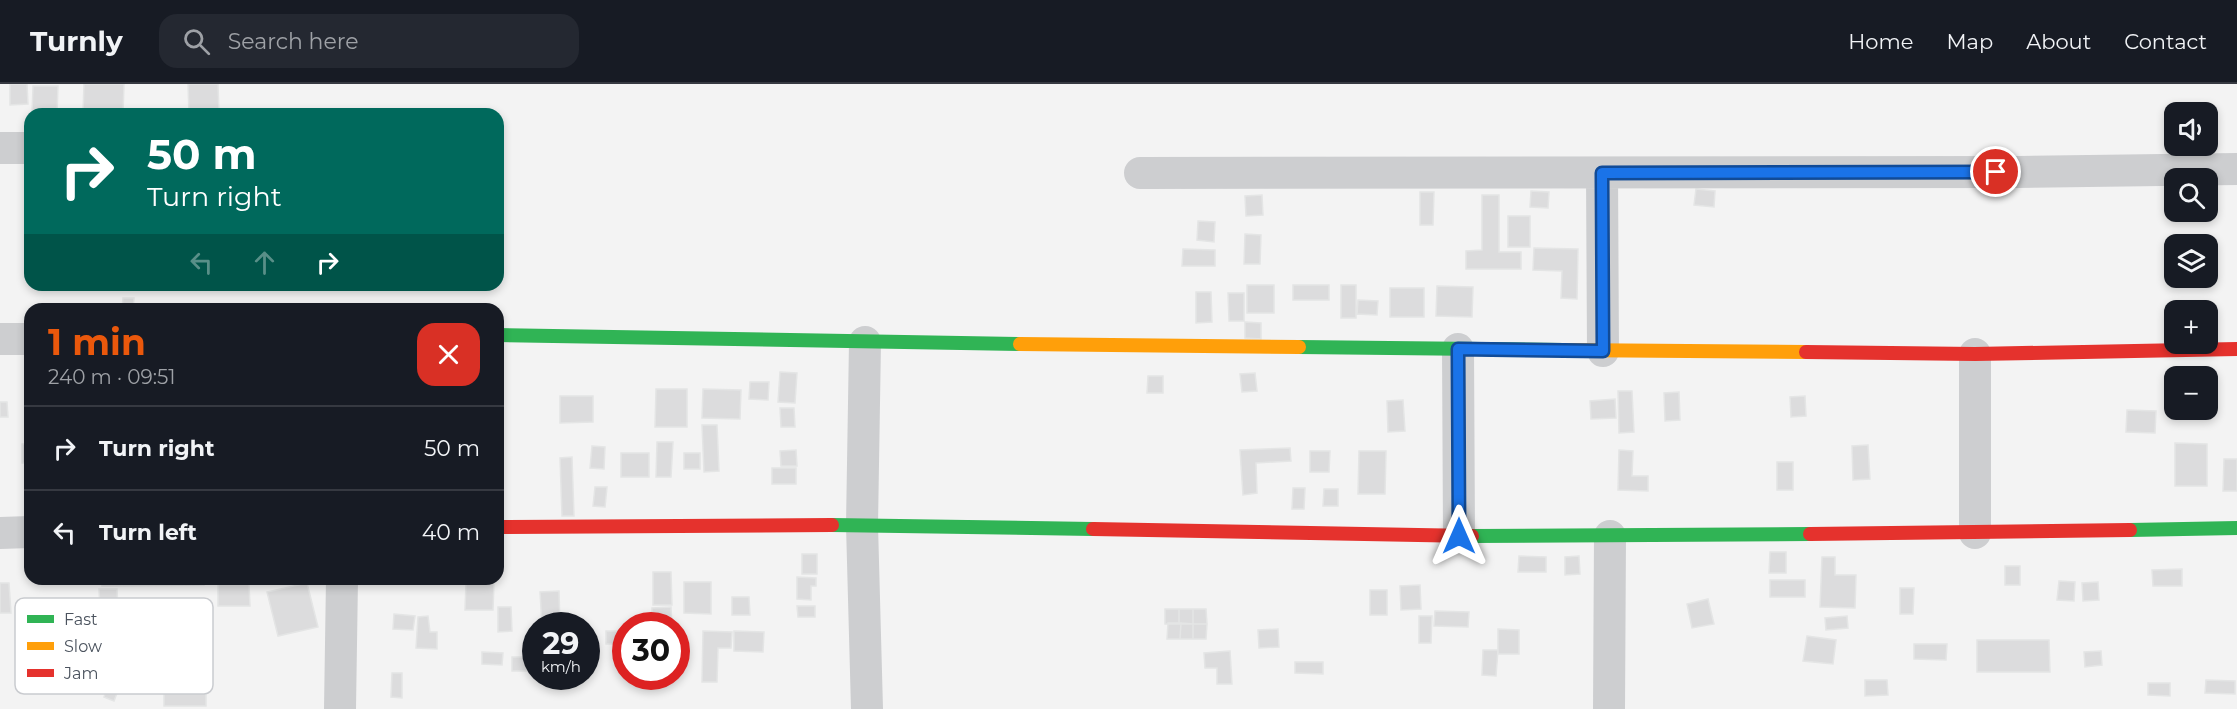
<!DOCTYPE html>
<meta charset="utf-8">
<style>
body{margin:0;font-family:Montserrat,sans-serif;background:#242831;color:#f1f3f6;height:100vh;display:flex;flex-direction:column;font-size:22px;white-space:nowrap}
*{box-sizing:border-box;margin:0}
p{font-size:20px;color:#9ea1a6}
.icon{flex:none;width:33px;height:33px;fill:none;stroke:currentColor;stroke-width:2;stroke-linecap:round;stroke-linejoin:round}
.map{position:relative;flex:1;overflow:hidden}
.panel{position:absolute;left:24px;top:219px;width:480px;height:282px;display:flex;flex-direction:column;background:#171b24;border-radius:18px;box-shadow:0 3px 9px #0003}
.panel>*{flex:none}
.banner{position:absolute;left:24px;top:24px;width:480px;height:183px;border-radius:18px;box-shadow:0 3px 9px #0003;background:#00695c;color:#fff;overflow:hidden}
.buttons{position:absolute;left:2164px;top:18px;display:grid;gap:12px}
.buttons a{display:grid;place-items:center;width:54px;height:54px;border-radius:12px;background:#171b24;box-shadow:0 3px 9px #0003;font-size:30px}
.speed{position:absolute;left:522px;top:528px;display:flex;gap:12px;font-size:30px;font-weight:700;text-align:center}
.speed>*{display:grid;place-content:center;width:78px;height:78px;border-radius:50%;background:#171b24;box-shadow:0 3px 9px #0003;line-height:1}
.speed small{font-size:15px;font-weight:400}
.speed .limit{border:9px solid #d22;background:#fff;color:#111}
.pin{position:absolute;display:grid;place-items:center;width:51px;height:51px;color:#fff;margin:-26px;border:3px solid #fff;border-radius:50%;box-shadow:0 2px 6px #0007}
.me{position:absolute;width:66px;margin:-33px;rotate:0deg;stroke-linejoin:round;filter:drop-shadow(0 0 4px #0008)}
.turn{display:flex;align-items:center;gap:21px;height:126px;padding:0 24px;font-size:27px}
.turn .icon{width:78px;height:78px;stroke-width:2.5}
.turn b{display:block;font-size:42px;line-height:51px}
.lanes{display:flex;align-items:center;height:57px;padding:0 24px;background:#0003;justify-content:center;gap:30px;direction:ltr}
.lanes .off{opacity:.35}
.round{display:grid;place-items:center;flex:none;width:63px;height:63px;border-radius:18px;background:#242831}
.headline{display:flex;align-items:center;justify-content:space-between;height:102px;padding:0 24px}
h1{font-size:36px;font-weight:700;line-height:45px;color:#ea580c}
ul{padding:0;list-style:none}
li{display:flex;align-items:center;gap:18px;height:84px;padding:0 24px;border-top:2px solid #363941}
li div{flex:1}
li b{display:block;font-size:22px}
li em{font-style:normal}
header{display:flex;align-items:center;gap:36px;box-sizing:border-box;height:84px;padding:0 30px;background:#171b24;border-bottom:2px solid #363941}
header strong{font-size:28px}
nav{display:flex;gap:33px;margin-inline-start:auto;font-size:21px}
.search{width:420px;height:54px;background:#242831;display:flex;align-items:center;gap:15px;box-sizing:border-box;padding:0 21px;border-radius:18px;color:#9ea1a6;font-size:22px}
.map>svg:first-child{display:block}
</style>
<header>
<strong>Turnly</strong>
<div class="search"><svg class="icon" aria-label="search" viewBox="0 0 24 24"><circle cx="10" cy="10" r="6"/><path d="M15 15l6 6"/></svg>Search here</div>
<nav><a>Home</a><a>Map</a><a>About</a><a>Contact</a></nav>
</header>
<div class="map">
<svg width="2237" height="625" viewBox="0 0 2237 625">
<rect width="100%" height="100%" fill="#f3f3f3"/>
<path fill="#dcdcdd" stroke="#e4e5e5" stroke-width="1.5" d="M10 0H27L28 20 10 21Z
M84 0H124L123 30 83 29Z
M188 0H218L219 30H189Z
M33 2H58L57 30H32Z
M1696 105 1715 107 1714 123 1694 121Z
M1531 107 1549 108 1548 124 1530 123Z
M1420 108H1434L1433 141H1420Z
M1262 111 1263 131 1246 132 1245 112Z
M1482 111H1499V168H1521V185H1466V167L1482 166Z
M1508 132H1530V163H1508Z
M1198 137 1215 138 1214 158 1197 156Z
M1245 150 1261 151 1260 180H1244Z
M1534 164 1578 165 1577 215 1561 214 1562 187 1533 186Z
M1183 165 1215 166V182H1182Z
M1247 201H1274V229H1247Z
M1293 201H1329V216H1293Z
M1341 201H1356V234H1341Z
M1437 202 1473 203 1472 233 1436 232Z
M1390 204H1424V233H1390Z
M1196 208H1211L1212 238 1196 239Z
M1228 209H1244V237H1229Z
M123 214H134L133 225H122Z
M1358 216 1378 217 1377 231 1357 230Z
M1245 238 1261 239V255L1245 254Z
M780 288 797 289 795 319 778 318Z
M1255 289 1257 307 1242 308 1240 290Z
M1148 292H1163V309H1147Z
M750 298H769L768 316 749 315Z
M656 305H687V343H655Z
M703 305 741 306 740 335 702 334Z
M1618 307H1632L1634 348 1619 349Z
M1679 308 1680 336 1665 337 1664 309Z
M560 312H593V338L560 339Z
M1805 312 1806 332 1791 333 1790 313Z
M1615 315 1616 334 1591 335 1590 317Z
M1403 316 1405 347 1388 348 1387 317Z
M0 318H7L8 333H0Z
M780 324H794L795 343H781Z
M2127 326 2156 327 2155 349 2126 348Z
M702 341H717L719 387 704 388Z
M657 358H673L671 393H656Z
M2175 359 2207 360V402H2175Z
M22 360H30V379H22Z
M1868 361 1870 395 1853 396 1852 362Z
M592 362 605 363 604 385 590 384Z
M1290 364 1291 377 1256 379 1257 409 1243 411 1240 366Z
M796 366 797 382H781L780 367Z
M1619 366 1633 367 1632 392H1648V407L1618 406Z
M1310 367H1330L1329 388H1310Z
M1359 367H1386L1385 410H1358Z
M621 369H649V393H621Z
M684 369H700V385H684Z
M572 373 574 432H562L560 374Z
M2224 375H2237V407H2223Z
M1777 378H1793V406H1777Z
M772 384H796V400H772Z
M595 403H607L605 423 593 422Z
M1293 404H1305L1304 425H1292Z
M1324 405H1338V422H1323Z
M1770 468H1786V489H1769Z
M802 470H817V490H802Z
M1519 472 1546 473V488H1518Z
M1579 472 1580 490 1565 491V473Z
M1822 473H1835V491H1856L1855 524 1820 523Z
M2005 482H2020V501H2005Z
M2182 485V502H2153L2152 486Z
M653 488H671L672 521H653Z
M797 493 816 494V502H811V516L797 515Z
M102 495H204V501L102 502Z
M1770 496H1805V513H1770Z
M2059 497 2075 498 2074 517 2057 516Z
M466 498H494L493 526H465Z
M684 498H711V530L684 529Z
M2098 498 2099 516 2083 517 2082 499Z
M0 499H9L11 529H0Z
M307 499 318 543 278 552 267 508Z
M218 500H249L250 522H218Z
M1420 501 1421 525 1401 526 1400 502Z
M1900 504H1914L1913 530H1900Z
M99 505H117L119 547 101 548Z
M1370 506H1387V531H1370Z
M559 507 560 542H542L540 508Z
M732 513H749L750 531H732Z
M1708 515 1714 540 1692 544 1687 520Z
M797 522H815V533H798Z
M498 523H511L512 547 498 548Z
M671 523 672 542H652V524Z
M1165 525H1179V540H1165Z
M1179 525H1193V540H1179Z
M1193 525H1206L1207 540H1193Z
M1435 527 1469 528 1468 543 1434 542Z
M394 530 415 532 413 546 393 545Z
M428 532 430 548H437V565L416 564 418 533Z
M1419 532H1432L1431 559H1419Z
M1847 532 1848 544 1826 546 1825 534Z
M1168 539H1181L1180 555H1167Z
M1181 539 1193 540V555H1180Z
M1193 540H1207L1206 555H1193Z
M1278 545 1279 563 1259 564 1258 546Z
M1498 545 1519 546V570H1498Z
M606 547H623V560H606Z
M703 547 732 548 731 564H718L717 598H702Z
M734 547 764 548 763 568 734 567Z
M1807 552 1836 556 1833 580 1803 577Z
M1977 556H2049L2050 588H1977Z
M1914 560H1947L1946 576 1914 575Z
M1483 566H1498L1496 592 1482 591Z
M1230 567 1232 600H1217V584H1205L1204 569Z
M2101 567 2102 581 2085 583 2084 568Z
M482 568 503 569 502 581 482 580Z
M512 573H536V587H512Z
M1295 578H1323V590L1295 589Z
M392 589H402V614L391 613Z
M110 595 121 599 114 617 104 613Z
M206 595V622H164V596Z
M1865 596H1887L1888 611 1865 612Z
M2206 596 2235 597V610L2205 609Z
M2148 599H2170V612L2148 611Z"/>
<g fill="none" stroke-linecap="round" stroke-linejoin="round">
<path stroke="#cdced0" stroke-width="32" d="M0 64H30
M1140 89 2019 88 2237 85
M1602 89 1603 267
M0 255H30
M865 258 862 441 867 625
M1458 265 1459 452
M1975 270V449
M0 449 30 448
M340 625 342 495
M1609 625 1610 452"/>
<path stroke="#30b455" stroke-width="14" d="M498 251 1020 260
M1299 263 1564 266
M832 441 1093 445
M2130 446 2237 444
M1472 452 1810 450"/>
<path stroke="#ff9f0a" stroke-width="14" d="M1020 260 1299 263
M1564 266 1806 268"/>
<path stroke="#e5322d" stroke-width="14" d="M1806 268 1975 270 2237 265
M498 443 832 441
M1093 445 1472 452
M1810 450 2130 446"/>
</g>
<g fill="none" stroke-linecap="round" stroke-linejoin="round">
<defs>
<path id="route" d="M1459 452 1458 265 1603 267 1602 89 1996 88"/>
</defs>
<use href="#route" stroke="#114b97" stroke-width="15"/>
<use href="#route" stroke="#1a73e8" stroke-width="10"/>
</g>
<rect x="15" y="514" width="198" height="96" rx="9" fill="#fff" stroke="#c9cbcf" stroke-width="1.5"/>
<rect x="27" y="531" width="27" height="8" fill="#30b455"/>
<rect x="27" y="558" width="27" height="8" fill="#ff9f0a"/>
<rect x="27" y="585" width="27" height="8" fill="#e5322d"/>
<g font-size="16" fill="#4b535e">
<text x="64" y="541">Fast</text>
<text x="64" y="568">Slow</text>
<text x="64" y="595">Jam</text>
</g>
</svg>
<div class="buttons">
<a><svg class="icon" aria-label="sound" viewBox="0 0 24 24"><path d="M4 9h4l5-4v14l-5-4H4zM17 9q2 3 0 6"/></svg></a>
<a><svg class="icon" aria-label="search" viewBox="0 0 24 24"><circle cx="10" cy="10" r="6"/><path d="M15 15l6 6"/></svg></a>
<a><svg class="icon" aria-label="layers" viewBox="0 0 24 24"><path d="M12 4l9 5-9 5-9-5zM3 14l9 5 9-5"/></svg></a>
<a>+</a>
<a>−</a>
</div>
<div class="speed"><div>29<small>km/h</small></div><div class="limit">30</div></div>
<div class="pin" style="left:1996px;top:88px;background:#d93025"><svg class="icon" aria-label="arrive" viewBox="0 0 24 24"><path d="M6 21V4h12l-3 4 3 4H6"/></svg></div>
<svg class="me" style="left:1459px;top:452px" viewBox="-20 -20 40 40"><path d="M0-17L14 15 0 8-14 15z" fill="#1a73e8" stroke="#fff" stroke-width="4"/></svg>
<div class="banner">
<div class="turn"><svg class="icon" aria-label="right" viewBox="0 0 24 24"><path d="M7 20v-9h11M14 6l5 5-5 5"/></svg><div><b>50 m</b>Turn right</div></div>
<div class="lanes"><svg class="icon off" aria-label="left" viewBox="0 0 24 24"><path d="M17 20v-9H6M10 6l-5 5 5 5"/></svg><svg class="icon off" aria-label="ahead" viewBox="0 0 24 24"><path d="M12 20V5M6 11l6-6 6 6"/></svg><svg class="icon" aria-label="right" viewBox="0 0 24 24"><path d="M7 20v-9h11M14 6l5 5-5 5"/></svg></div>
</div>
<section class="panel">
<div class="headline"><div><h1>1 min</h1><p>240 m · 09:51</p></div><a class="round" style="background:#d93025;color:#fff"><svg class="icon" aria-label="close" viewBox="0 0 24 24"><path d="M6 6l12 12M18 6L6 18"/></svg></a></div>
<ul>
<li><svg class="icon" aria-label="right" viewBox="0 0 24 24"><path d="M7 20v-9h11M14 6l5 5-5 5"/></svg><div><b>Turn right</b></div><em>50 m</em></li>
<li><svg class="icon" aria-label="left" viewBox="0 0 24 24"><path d="M17 20v-9H6M10 6l-5 5 5 5"/></svg><div><b>Turn left</b></div><em>40 m</em></li>
</ul>
</section>
</div>
